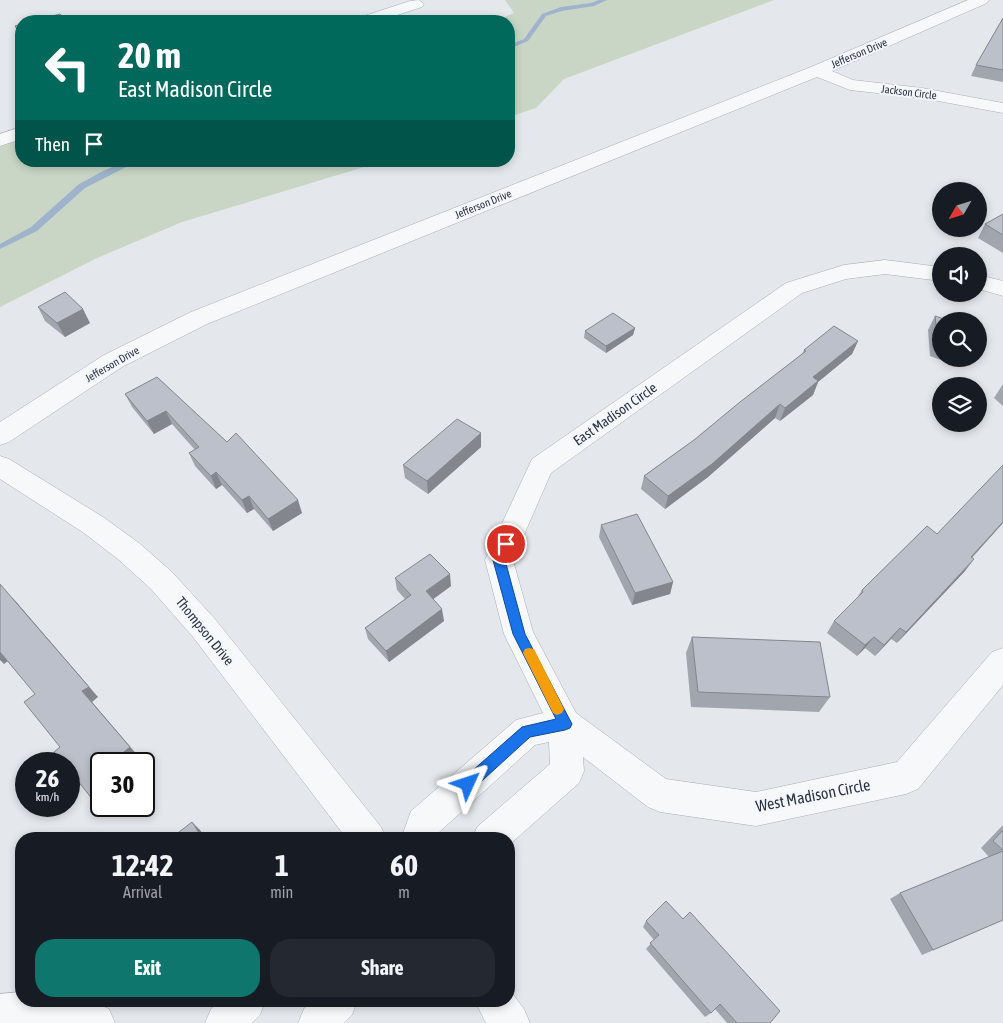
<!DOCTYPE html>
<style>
body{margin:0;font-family:"Asap Condensed",sans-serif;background:#242831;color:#f1f3f6;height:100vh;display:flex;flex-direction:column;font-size:19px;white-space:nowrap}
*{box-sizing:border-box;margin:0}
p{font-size:16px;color:#9ea1a6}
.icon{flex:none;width:28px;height:28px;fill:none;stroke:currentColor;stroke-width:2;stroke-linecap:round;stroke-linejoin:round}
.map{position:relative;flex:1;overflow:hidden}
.drawer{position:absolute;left:15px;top:832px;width:500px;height:175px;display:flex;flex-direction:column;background:#171b24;border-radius:20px;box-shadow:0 2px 8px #0003}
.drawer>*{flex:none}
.guide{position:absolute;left:15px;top:15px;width:500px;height:152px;border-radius:20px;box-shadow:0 2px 8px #0003;background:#00695c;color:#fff;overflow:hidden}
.needle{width:32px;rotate:231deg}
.controls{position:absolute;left:932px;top:182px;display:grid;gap:10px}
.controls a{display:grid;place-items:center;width:55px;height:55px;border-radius:50%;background:#171b24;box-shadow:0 2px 8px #0003;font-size:25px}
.speed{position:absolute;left:15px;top:752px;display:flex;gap:10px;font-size:25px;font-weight:700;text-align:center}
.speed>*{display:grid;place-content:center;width:65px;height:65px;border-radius:50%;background:#171b24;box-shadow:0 2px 8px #0003;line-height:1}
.speed small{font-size:12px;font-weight:400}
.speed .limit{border:2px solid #111;border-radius:8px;background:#fff;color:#111}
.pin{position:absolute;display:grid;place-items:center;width:42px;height:42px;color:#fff;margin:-21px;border:2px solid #fff;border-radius:50%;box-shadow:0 1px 5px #0007}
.me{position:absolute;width:55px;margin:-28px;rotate:48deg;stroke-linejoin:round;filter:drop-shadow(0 0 4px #0008)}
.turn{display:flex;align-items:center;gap:18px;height:105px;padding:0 20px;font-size:22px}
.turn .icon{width:65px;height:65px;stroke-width:2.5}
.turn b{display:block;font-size:35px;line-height:42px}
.then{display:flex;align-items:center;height:48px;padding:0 20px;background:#0003;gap:10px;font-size:19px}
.eta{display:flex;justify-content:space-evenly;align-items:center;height:85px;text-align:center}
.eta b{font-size:30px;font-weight:700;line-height:35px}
.primary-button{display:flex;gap:10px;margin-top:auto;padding:10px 20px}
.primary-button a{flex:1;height:58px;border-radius:20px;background:#0f766e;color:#fff;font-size:20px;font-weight:700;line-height:58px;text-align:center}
.primary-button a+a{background:#242831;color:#f1f3f6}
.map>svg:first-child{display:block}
</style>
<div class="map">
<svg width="1003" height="1023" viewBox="0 0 1003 1023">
<rect width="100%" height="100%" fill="#e4e7ec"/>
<path fill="#c9d6c5" d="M505 0H774L564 79 536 108 509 117V21H495L514 13Z
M21 133V161H384L182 222 97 258 0 307V140Z"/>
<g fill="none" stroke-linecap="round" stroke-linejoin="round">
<path fill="#9fb4cc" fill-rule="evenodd" d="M599 0H607L594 6 562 11 546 16 528 41 509 49V45L524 39 542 14 561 7 591 3Z
M128 161H138L85 188 37 231 0 249V244L31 227 79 184 105 170Z"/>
<defs>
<path id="minor" d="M419 0 424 4 422 7 379 21H356L358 18 410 1Z
M968 0H989L987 3 832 71 853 80 922 88 1003 103V113L922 98 850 90 817 77 207 324 122 367 9 442 0 445V422L104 355 191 312 811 67Z
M21 127V139L0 146V134Z
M885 260 941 267V281L885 274 846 279 802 293 551 473 513 560 533 632 576 713 666 779 756 792 897 762 992 652 1003 648V685L918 789 906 794 756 826 660 812 648 807 583 757 584 771 579 783 509 845V839H472L477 827 550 764 549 742 535 745 437 834 436 839H401L411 811 516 720 543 713 504 634 485 560 532 459 786 283 844 265Z
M979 275 1003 281V296L979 289Z
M0 456 9 459 103 517 139 543 172 572 215 619 381 827 386 839H347L193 637 151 589 119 560 84 533 0 479Z
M509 989 524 1009 530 1023H486L475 1001H509Z
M21 992V1001H91L109 1009 115 1023H0V994Z
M219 1001H265L260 1015 252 1023H205L211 1009Z
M311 1001H357L352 1015 344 1023H298L304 1009Z"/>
</defs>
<use href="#minor" stroke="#a9aeb7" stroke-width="1"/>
<use href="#minor" fill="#f7f8fa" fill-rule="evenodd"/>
</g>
<path fill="#a1a5ae" d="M1003 18V82L971 76 976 65Z
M21 24V40L15 26Z
M1003 214V253L978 238 985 224Z
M38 307 90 323 65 337 45 321Z
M935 316 941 321V359H951L949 363 930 356 928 330Z
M635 328 633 335 606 353 584 338 585 331Z
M858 341 852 354 818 382 813 395 780 421 775 418 708 477 665 509 641 489 644 476 694 440 802 354 804 350Z
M157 377 302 513 273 531 254 509 247 513 222 485 216 489 195 466 189 453 195 450 172 424 154 434 132 407 125 394Z
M1003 384V406L994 398Z
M481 433V447L428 494 405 478 403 465Z
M1003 523 972 558 965 571 897 643 891 639 875 656 865 648 857 656 827 633 834 621 857 598 862 590 937 534Z
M601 525 673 582 670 594 632 605 599 537Z
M395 578 451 586 433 599 444 621 389 662 368 639 365 628 405 599 397 590Z
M692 637 830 697 819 712 691 707 686 653Z
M1003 825V920L922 955 890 899 900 893 989 857 981 848Z
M646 921 770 1023H727L715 1009 711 1013 705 1017 646 949 654 940 643 927Z"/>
<path fill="#83868d" d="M83 309 90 323 65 337 57 323Z
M635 328 633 335 606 353V346Z
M858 341 852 354 818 382 813 395 780 421 785 408 813 377Z
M780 404 775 418 708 477 665 509 668 496Z
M166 411 172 424 154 434 147 421Z
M481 433V447L428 494 427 481Z
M216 472 222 485 216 489 211 476Z
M249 496 254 509 247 513 242 500Z
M298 500 302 513 273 531 268 519Z
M1003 522V523L961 569 971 557Z
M974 559 965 571 897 643 906 632Z
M450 574 451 586 428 603 426 591Z
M673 582 670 594 632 605 635 593Z
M12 597 98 697 92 702 139 757 130 764H116L113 761Z
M442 609 444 621 389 662 386 651Z
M900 628 891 639 875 656 884 645Z
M874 637 865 648 857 656 865 645Z
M0 652 9 660 4 664 0 660Z
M101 793V806H106L103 809 93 800Z
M192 822 200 830 206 839H203Z"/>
<path fill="#bbc0ca" stroke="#83868d" d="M60 14 67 21H33Z
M1003 18V70L976 65Z
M21 24V35L15 26Z
M1003 214V235L985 224Z
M65 292 83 309 57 323 38 307Z
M613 313 635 328 606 346 585 331Z
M935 316 950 321H941V343L938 342Z
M834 326 858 341 813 377 818 381 785 408 780 404 712 464 668 496 644 476 694 440 740 402 806 351 804 350Z
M157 377 227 442 236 433 298 500 268 519 249 496 242 500 216 472 211 476 189 453 199 447 166 411 147 421 125 394Z
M457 419 481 433 427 481 403 465Z
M1003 465V522L971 557 974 559 906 632 900 628 884 645 874 637 865 645 834 621 863 592 862 590 927 526 937 534Z
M637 514 673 582 635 593 601 525Z
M430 554 450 574 426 591 442 609 386 651 365 628 411 595 395 578Z
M0 584 89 687 82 691 130 747 113 761 116 764H101V793L93 800 69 770V764H64L54 752 60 747 24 702 35 694 0 652Z
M692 637 820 642 830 697 698 692Z
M192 822 203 839H170Z
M1003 830V850L993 841Z
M1003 851V920L933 950 900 893Z
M666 901 683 919 690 912 780 1011 770 1023H737L720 1004 711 1013 650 943 659 935 646 921Z"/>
<path fill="#1a73e8" stroke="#114b97" d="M506 539 511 541 512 544 505 560 525 634 572 724 570 728 565 730 530 737 473 789 468 791 463 789 461 784 463 779 522 727 556 719 513 634 493 560 502 541Z"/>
<path fill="#f59e0b" d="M529 648 534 649 564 709 562 713 557 715 553 713 523 653 525 649Z"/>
<g text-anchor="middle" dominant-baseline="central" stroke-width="4" stroke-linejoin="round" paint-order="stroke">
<g font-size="11" fill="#2b3445" stroke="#f4f6f9">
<text transform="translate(859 53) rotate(-23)">Jefferson Drive</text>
<text transform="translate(909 92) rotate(7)">Jackson Circle</text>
<text transform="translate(483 204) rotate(-22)">Jefferson Drive</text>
<text transform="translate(112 364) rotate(-30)">Jefferson Drive</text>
</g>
<g font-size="14" fill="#2b3445" stroke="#f4f6f9">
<text transform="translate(615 414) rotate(-35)">East Madison Circle</text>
<text transform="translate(205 631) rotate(51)">Thompson Drive</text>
</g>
<g font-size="16" fill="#2b3445" stroke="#f4f6f9">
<text transform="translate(813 795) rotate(-11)">West Madison Circle</text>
</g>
</g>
</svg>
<div class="controls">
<a><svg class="needle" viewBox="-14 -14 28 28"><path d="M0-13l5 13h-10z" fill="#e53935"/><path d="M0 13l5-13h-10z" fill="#9ea1a6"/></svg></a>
<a><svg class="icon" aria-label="sound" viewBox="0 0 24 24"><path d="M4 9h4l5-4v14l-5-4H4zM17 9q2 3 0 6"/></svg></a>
<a><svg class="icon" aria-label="search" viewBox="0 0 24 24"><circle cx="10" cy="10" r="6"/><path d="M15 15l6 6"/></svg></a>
<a><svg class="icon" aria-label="layers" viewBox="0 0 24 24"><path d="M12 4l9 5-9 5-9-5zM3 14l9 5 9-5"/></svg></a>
</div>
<div class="speed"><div>26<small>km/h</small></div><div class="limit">30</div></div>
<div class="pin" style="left:506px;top:544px;background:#d93025"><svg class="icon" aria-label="arrive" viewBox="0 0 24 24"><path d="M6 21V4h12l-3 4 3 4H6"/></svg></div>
<svg class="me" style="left:468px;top:784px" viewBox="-20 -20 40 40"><path d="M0-17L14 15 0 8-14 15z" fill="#1a73e8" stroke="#fff" stroke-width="4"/></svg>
<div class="guide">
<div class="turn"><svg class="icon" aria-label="left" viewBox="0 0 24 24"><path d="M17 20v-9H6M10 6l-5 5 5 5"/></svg><div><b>20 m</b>East Madison Circle</div></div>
<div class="then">Then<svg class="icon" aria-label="arrive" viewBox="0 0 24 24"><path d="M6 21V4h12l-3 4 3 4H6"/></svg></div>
</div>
<section class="drawer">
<div class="eta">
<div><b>12:42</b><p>Arrival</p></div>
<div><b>1</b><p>min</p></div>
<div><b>60</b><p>m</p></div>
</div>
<div class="primary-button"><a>Exit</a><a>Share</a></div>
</section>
</div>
